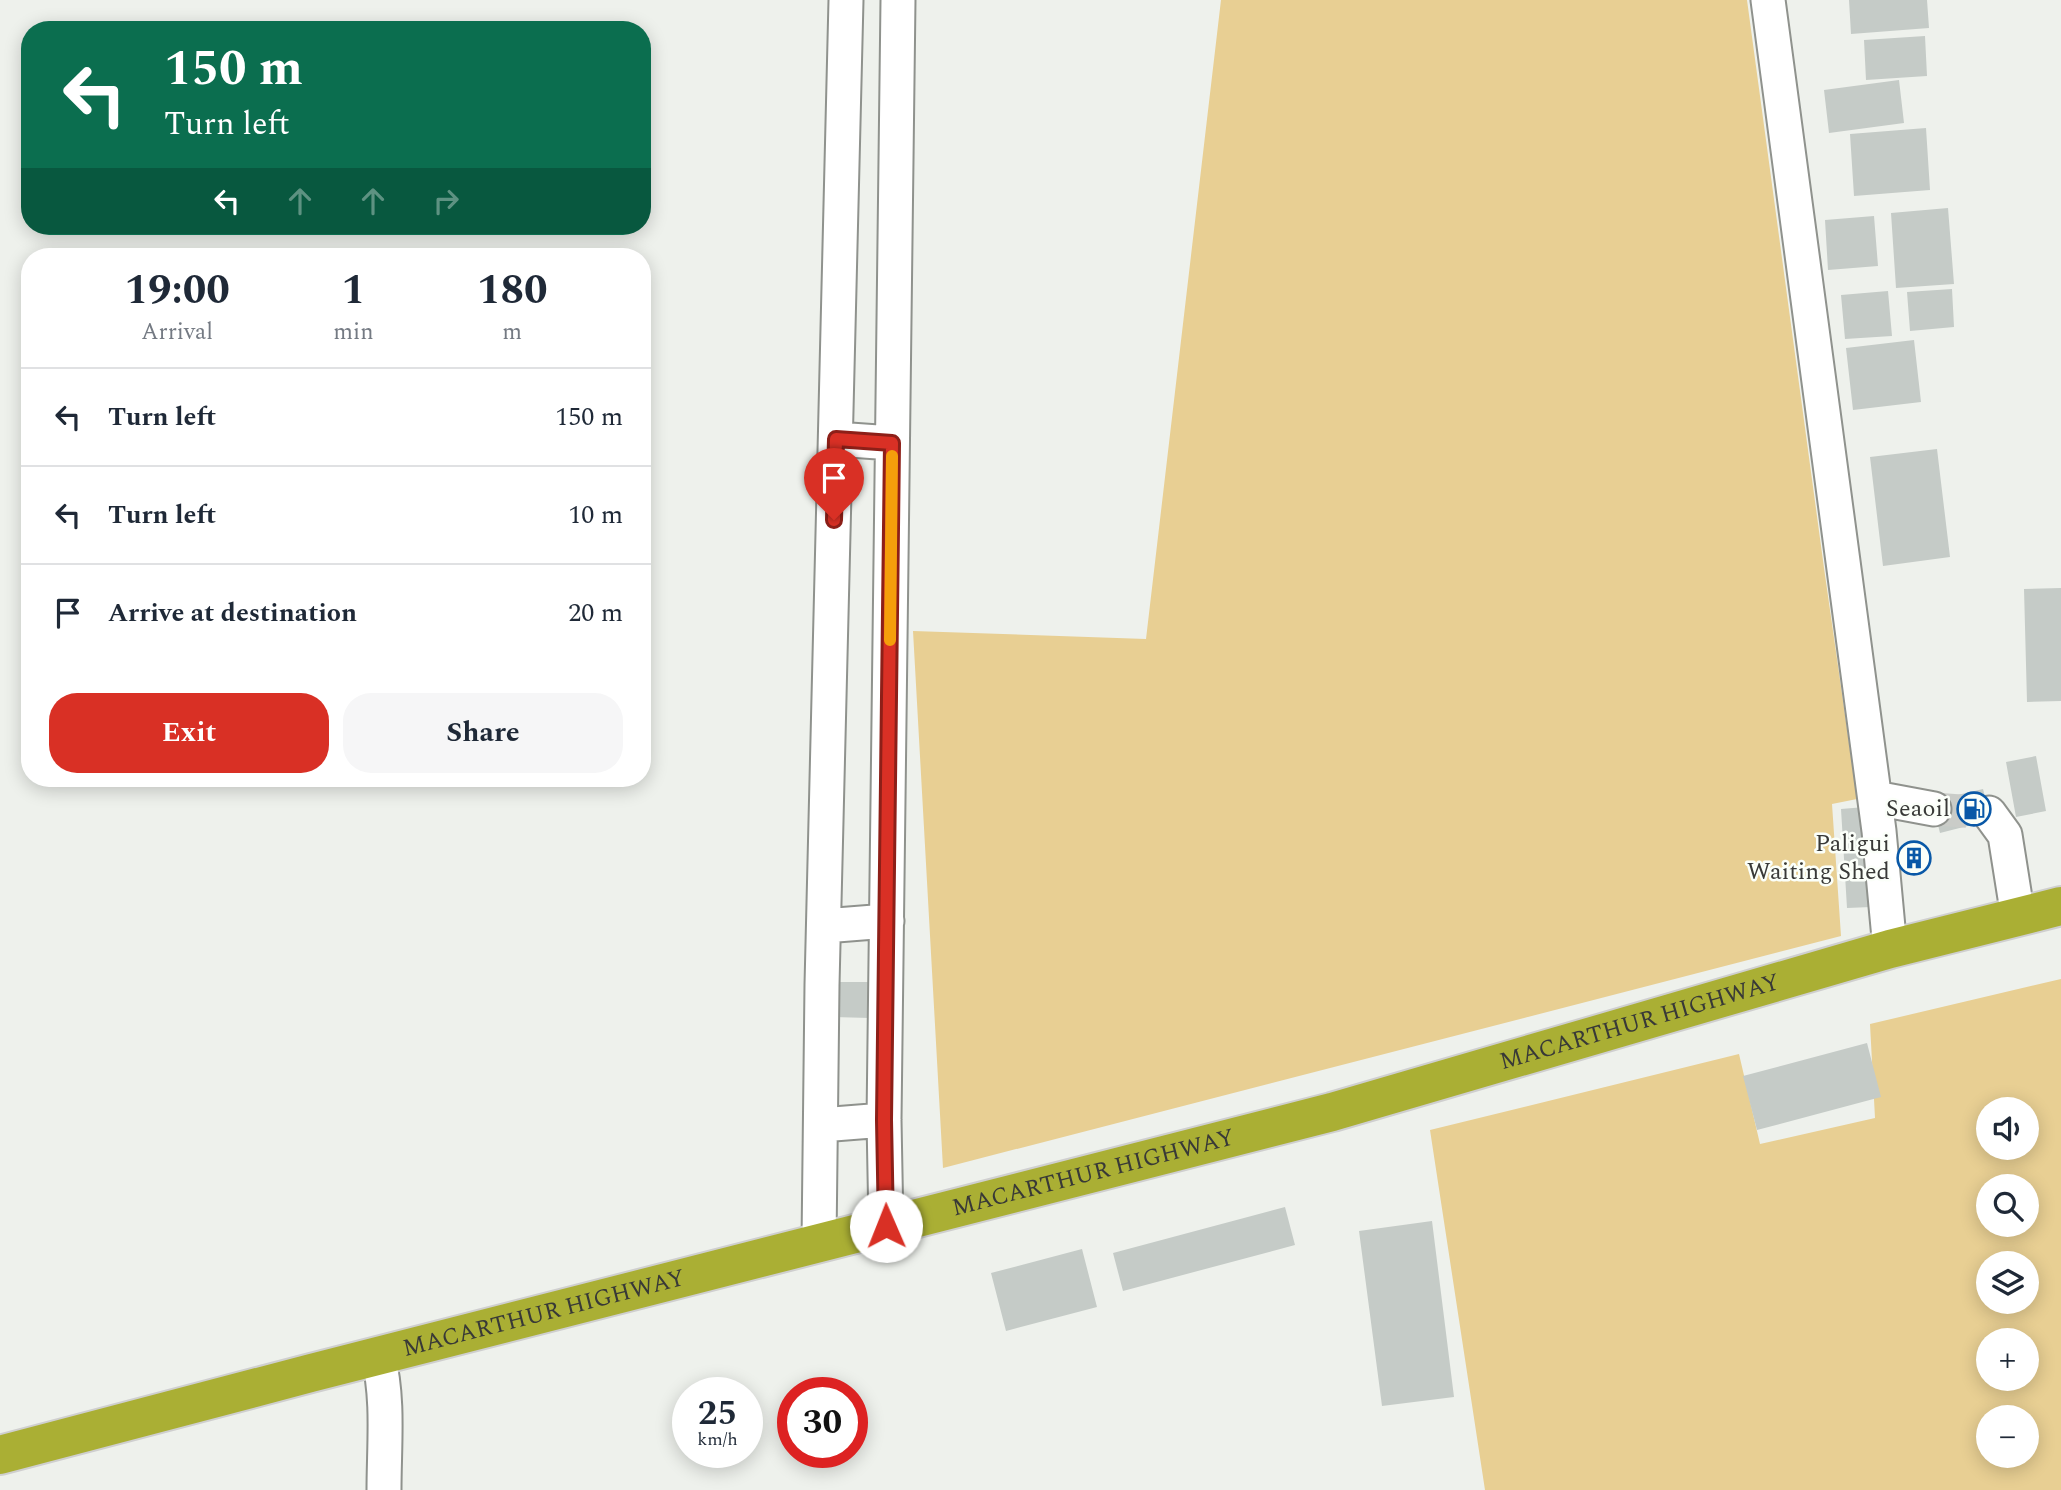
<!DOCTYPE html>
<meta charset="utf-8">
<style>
body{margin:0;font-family:Spectral,serif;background:#f6f6f7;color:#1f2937;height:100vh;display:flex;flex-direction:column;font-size:26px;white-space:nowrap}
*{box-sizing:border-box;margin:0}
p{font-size:23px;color:#747a83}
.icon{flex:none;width:38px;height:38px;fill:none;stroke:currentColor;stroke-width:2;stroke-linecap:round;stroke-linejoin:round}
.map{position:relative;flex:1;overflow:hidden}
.panel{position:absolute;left:21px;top:248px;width:630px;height:539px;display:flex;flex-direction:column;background:#fff;border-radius:28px;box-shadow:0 4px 18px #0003}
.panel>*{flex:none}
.hud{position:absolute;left:21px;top:21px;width:630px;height:214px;border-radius:28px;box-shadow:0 4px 18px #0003;background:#0b6e4f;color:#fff;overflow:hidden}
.tools{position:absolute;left:1976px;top:1097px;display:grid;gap:14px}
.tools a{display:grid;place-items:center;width:63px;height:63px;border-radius:50%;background:#fff;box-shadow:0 4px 18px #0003;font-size:35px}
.speed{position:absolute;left:672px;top:1377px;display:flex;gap:14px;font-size:35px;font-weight:700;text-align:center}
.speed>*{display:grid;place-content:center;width:91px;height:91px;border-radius:50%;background:#fff;box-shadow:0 4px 18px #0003;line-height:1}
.speed small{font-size:18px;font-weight:400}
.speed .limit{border:10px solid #d22;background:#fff;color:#111}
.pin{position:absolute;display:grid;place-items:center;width:60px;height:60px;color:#fff;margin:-72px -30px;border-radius:50% 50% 50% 0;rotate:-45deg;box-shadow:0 0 7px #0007}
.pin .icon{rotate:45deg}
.me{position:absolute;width:77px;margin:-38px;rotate:359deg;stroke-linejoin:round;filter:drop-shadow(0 0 5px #0008)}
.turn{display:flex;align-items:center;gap:24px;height:147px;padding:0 28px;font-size:32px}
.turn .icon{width:91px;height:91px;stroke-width:2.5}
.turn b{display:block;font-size:49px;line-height:60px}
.lanes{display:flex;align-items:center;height:66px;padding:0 28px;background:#0003;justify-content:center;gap:35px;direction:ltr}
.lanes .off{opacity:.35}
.eta{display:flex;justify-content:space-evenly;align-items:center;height:119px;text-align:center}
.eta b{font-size:42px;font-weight:700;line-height:49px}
.button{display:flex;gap:14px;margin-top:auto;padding:14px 28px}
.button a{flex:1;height:80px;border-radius:28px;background:#d93025;color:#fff;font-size:28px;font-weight:700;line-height:80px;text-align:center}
.button a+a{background:#f6f6f7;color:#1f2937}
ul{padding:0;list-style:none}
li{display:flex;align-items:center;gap:21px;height:98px;padding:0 28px;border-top:2px solid #e0e1e3}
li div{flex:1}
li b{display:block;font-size:26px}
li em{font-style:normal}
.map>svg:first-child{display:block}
</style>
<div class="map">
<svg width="2061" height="1490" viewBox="0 0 2061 1490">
<rect width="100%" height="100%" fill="#eef1ec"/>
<path fill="#e8cf93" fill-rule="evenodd" d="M1221 0H1747L1824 568 1857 799 1832 804 1841 936 943 1168 913 631 1146 639Z
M2061 979V1490H1485L1430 1130 1739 1054 1760 1144 1875 1118 1870 1024ZM1988 1110H2026V1148H1988ZM1988 1186H2026V1225H1988ZM1988 1264H2026V1302H1988ZM1988 1340H2026V1379H1988ZM1988 1418H2026V1456H1988Z"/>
<path fill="#c5cbc7" d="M1849 0H1927L1929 28 1851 34Z
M1925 36 1927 76 1866 80 1864 40Z
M1899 80 1904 123 1829 133 1824 90Z
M1926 128 1930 190 1854 196 1850 134Z
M1948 208 1954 284 1896 288 1891 213Z
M1874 216 1878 266 1828 270 1825 220Z
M1952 289 1954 327 1910 331 1907 292Z
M1888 291 1892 336 1845 339 1841 295Z
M1914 340 1921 402 1853 410 1846 348Z
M1937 449 1950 557 1883 566 1870 457Z
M2061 588V701L2027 702 2024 589Z
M2036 756 2046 811 2016 817 2006 762Z
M1983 789 1991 820 1940 833 1932 801Z
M1865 807 1871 907 1847 908 1841 809Z
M1923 842 1928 869 1906 874 1900 847Z
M833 982H871L870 1018 833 1017Z
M1867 1043 1881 1097 1757 1130 1743 1076Z
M1285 1207 1295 1245 1123 1291 1113 1253Z
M1432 1221 1454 1397 1382 1406 1359 1231Z
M1082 1249 1097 1307 1006 1331 991 1273Z"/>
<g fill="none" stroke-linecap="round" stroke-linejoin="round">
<path stroke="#caccc8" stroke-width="33" stroke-dasharray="33 17" stroke-linecap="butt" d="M1934 809 1989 813"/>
<defs>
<path id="minor" d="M1768 0 1879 831 1890 949
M836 439 892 443
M1875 798 1934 809
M1989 813 2005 835 2018 917
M824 926 887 921
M821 1125 884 1120
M886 1226 884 1120 898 0
M819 1243 822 985 846 0
M378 1356C389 1399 384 1446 384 1490"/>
<g id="highway">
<path id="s1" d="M0 1455 311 1373 1332 1112 1890 949 2061 906"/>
</g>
</defs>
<use href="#minor" stroke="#8f928d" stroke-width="37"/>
<use href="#highway" stroke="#cfcfcf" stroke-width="42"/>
<use href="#minor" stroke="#fff" stroke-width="33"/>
<use href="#highway" stroke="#aaaf34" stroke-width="38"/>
</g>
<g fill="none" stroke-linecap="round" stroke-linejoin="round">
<defs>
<path id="route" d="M834 520 836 439 892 443 884 1120 886 1226"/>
</defs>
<use href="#route" stroke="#8d1f18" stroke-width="18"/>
<use href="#route" stroke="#d93025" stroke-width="12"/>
<path stroke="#f59e0b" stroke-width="12" d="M890 640 892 456"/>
</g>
<defs>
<symbol id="fuel-ring" viewBox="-11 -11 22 22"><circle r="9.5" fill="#fbfff9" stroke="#0958a7" stroke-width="1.5"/><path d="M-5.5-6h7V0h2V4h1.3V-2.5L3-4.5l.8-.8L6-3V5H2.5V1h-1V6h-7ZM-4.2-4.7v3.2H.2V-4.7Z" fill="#0958a7"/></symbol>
<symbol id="building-ring" viewBox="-11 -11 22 22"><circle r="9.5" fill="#fbfff9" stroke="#0958a7" stroke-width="1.5"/><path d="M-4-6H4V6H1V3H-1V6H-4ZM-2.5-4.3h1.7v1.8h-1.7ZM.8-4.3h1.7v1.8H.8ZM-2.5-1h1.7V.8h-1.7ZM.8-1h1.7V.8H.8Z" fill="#0958a7"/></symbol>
</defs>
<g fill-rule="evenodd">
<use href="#fuel-ring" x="1955" y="790" width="38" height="38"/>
<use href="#building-ring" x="1895" y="839" width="38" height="38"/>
</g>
<g text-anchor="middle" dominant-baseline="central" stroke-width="5" stroke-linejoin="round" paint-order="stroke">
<g font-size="24" fill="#383937" stroke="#fbfff9" text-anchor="end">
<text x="1950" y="809">Seaoil</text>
<text x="1890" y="844">Paligui<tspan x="1890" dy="28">Waiting Shed</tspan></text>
</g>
<g font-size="24" fill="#383937" stroke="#fbfff9">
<text stroke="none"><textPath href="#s1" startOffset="1696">MACARTHUR HIGHWAY</textPath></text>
<text stroke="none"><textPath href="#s1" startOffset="1129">MACARTHUR HIGHWAY</textPath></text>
<text stroke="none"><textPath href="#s1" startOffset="562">MACARTHUR HIGHWAY</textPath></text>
</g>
</g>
</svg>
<div class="tools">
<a><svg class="icon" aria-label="sound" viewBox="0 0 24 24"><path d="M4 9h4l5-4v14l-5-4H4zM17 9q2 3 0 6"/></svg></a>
<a><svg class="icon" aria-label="search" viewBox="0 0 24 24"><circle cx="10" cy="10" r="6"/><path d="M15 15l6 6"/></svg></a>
<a><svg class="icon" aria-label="layers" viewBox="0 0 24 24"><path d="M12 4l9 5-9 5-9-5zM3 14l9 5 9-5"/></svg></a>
<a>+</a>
<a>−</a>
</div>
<div class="speed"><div>25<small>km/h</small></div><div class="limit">30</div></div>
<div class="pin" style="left:834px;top:520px;background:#d93025"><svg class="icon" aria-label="arrive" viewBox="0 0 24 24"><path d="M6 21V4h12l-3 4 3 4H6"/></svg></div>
<svg class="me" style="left:886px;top:1226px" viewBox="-20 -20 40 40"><circle r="19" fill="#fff"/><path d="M0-13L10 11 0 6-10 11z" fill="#d93025"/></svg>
<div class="hud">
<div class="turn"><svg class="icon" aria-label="left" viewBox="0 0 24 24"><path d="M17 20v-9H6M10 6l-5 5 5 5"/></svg><div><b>150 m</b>Turn left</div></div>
<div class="lanes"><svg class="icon" aria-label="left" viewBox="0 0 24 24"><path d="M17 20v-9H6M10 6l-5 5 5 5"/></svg><svg class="icon off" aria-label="ahead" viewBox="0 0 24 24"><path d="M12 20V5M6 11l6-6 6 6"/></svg><svg class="icon off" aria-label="ahead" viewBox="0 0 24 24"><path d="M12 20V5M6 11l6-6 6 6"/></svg><svg class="icon off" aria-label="right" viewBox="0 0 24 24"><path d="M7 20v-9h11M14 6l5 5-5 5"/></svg></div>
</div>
<section class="panel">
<div class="eta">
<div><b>19:00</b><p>Arrival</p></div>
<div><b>1</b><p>min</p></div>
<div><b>180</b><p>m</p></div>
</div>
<ul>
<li><svg class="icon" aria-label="left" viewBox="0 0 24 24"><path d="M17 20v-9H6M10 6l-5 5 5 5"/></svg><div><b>Turn left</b></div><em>150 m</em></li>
<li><svg class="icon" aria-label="left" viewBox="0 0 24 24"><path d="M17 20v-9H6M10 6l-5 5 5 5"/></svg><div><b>Turn left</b></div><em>10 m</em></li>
<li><svg class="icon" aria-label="arrive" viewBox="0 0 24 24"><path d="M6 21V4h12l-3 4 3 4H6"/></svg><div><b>Arrive at destination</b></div><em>20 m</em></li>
</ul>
<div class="button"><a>Exit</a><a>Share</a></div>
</section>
</div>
